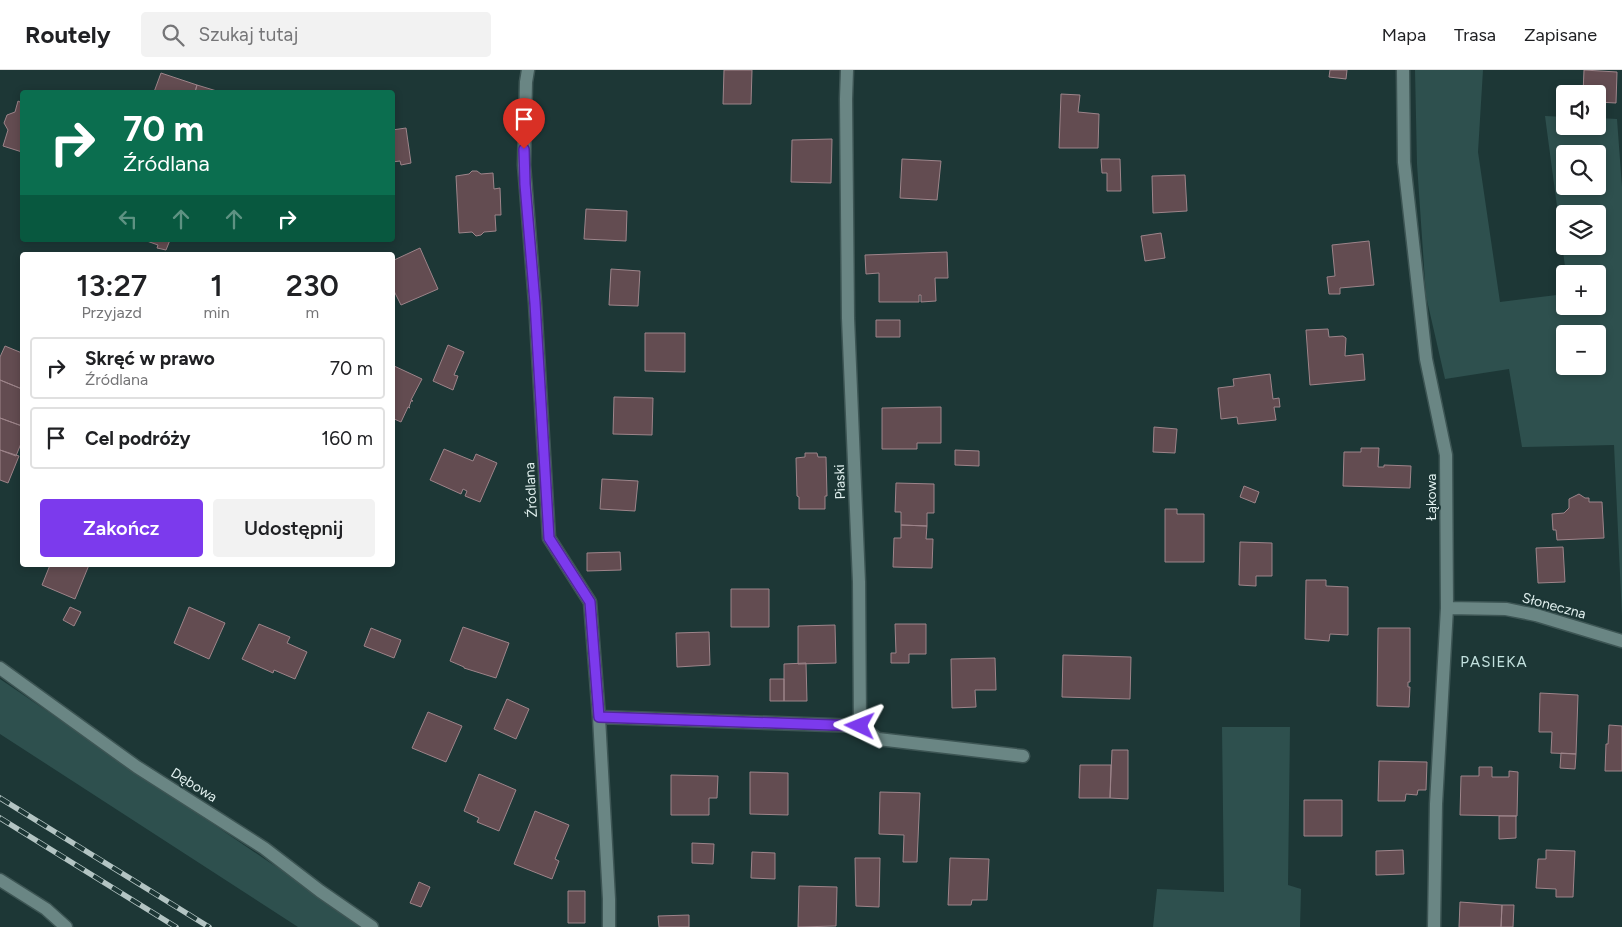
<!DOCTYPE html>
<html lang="pl">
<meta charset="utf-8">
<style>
body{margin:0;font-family:Figtree,sans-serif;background:#f2f2f2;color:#202124;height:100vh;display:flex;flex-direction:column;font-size:19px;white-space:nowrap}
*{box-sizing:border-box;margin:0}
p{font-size:16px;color:#757577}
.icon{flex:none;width:28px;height:28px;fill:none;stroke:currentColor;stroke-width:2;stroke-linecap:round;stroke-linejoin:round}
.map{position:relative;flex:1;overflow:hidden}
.panel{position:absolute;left:20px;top:182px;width:375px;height:315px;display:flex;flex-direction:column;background:#fff;border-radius:5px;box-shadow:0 2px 8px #0003}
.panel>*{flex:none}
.banner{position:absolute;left:20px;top:20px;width:375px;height:152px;border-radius:5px;box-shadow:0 2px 8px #0003;background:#0b6e4f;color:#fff;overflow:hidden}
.tools{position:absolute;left:1556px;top:15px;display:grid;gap:10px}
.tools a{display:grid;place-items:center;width:50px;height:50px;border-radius:5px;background:#fff;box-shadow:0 2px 8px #0003;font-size:25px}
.pin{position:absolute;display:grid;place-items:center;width:42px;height:42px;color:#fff;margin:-51px -21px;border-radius:50% 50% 50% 0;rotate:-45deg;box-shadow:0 0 5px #0007}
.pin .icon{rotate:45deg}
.me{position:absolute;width:55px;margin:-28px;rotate:272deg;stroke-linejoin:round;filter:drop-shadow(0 0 4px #0008)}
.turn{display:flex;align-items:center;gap:18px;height:105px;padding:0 20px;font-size:22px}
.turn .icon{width:65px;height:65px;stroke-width:2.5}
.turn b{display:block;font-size:35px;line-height:42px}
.lanes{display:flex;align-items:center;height:48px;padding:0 20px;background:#0003;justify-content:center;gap:25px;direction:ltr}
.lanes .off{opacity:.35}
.eta{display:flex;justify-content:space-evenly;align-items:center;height:85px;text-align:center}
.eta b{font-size:30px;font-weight:600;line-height:35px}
.primary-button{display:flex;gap:10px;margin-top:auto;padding:10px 20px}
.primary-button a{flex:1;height:58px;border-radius:5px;background:#7c3aed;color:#fff;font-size:20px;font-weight:600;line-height:58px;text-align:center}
.primary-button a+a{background:#f2f2f2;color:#202124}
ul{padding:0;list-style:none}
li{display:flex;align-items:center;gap:15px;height:62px;margin:0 10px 8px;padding:0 10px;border:2px solid #e0e0e0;border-radius:5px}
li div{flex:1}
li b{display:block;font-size:19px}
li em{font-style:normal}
header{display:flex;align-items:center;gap:30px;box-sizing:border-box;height:70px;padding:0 25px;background:#fff;border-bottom:1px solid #e0e0e0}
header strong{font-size:24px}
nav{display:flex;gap:28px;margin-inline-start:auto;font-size:18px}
.search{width:350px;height:45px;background:#f2f2f2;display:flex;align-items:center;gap:12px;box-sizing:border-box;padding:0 18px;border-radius:5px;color:#757577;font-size:19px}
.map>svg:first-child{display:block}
</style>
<header>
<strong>Routely</strong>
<div class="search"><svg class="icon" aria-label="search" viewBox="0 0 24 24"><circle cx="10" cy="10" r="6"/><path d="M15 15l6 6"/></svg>Szukaj tutaj</div>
<nav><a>Mapa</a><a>Trasa</a><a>Zapisane</a></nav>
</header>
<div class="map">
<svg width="1622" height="857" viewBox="0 0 1622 857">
<rect width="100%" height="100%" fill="#1d3736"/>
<path fill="#2e504e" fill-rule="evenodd" d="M1415 0H1483L1478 82 1500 232 1565 224V236H1598V204H1566L1545 46 1565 47V56H1598V48L1617 49 1622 117V547L1614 375 1522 377 1509 299 1445 309 1426 226 1417 94ZM1565 84H1598V116H1565ZM1565 144H1598V176H1565ZM1565 264H1598V296H1565Z
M0 609 269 792 370 857H298L0 664Z
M1222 657H1290L1288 815 1301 819 1300 857H1153L1157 819 1224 822Z"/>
<path fill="#634c51" stroke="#9d848a" d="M724 0H752L751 34H723Z
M1330 0H1347L1346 9 1329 7Z
M1584 0 1617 2 1616 33 1598 32V24H1583Z
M161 3 197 15 195 22H154Z
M197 15 220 22H195Z
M1061 24 1080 25 1078 42 1099 44 1098 78H1059Z
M18 31 22 33V82L3 76 8 60 4 53 7 45 15 42Z
M406 58 411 93 401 95 400 91 392 92V60Z
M832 69 831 113 791 112 792 70Z
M902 89 941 91 937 130 900 128Z
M1101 89H1120L1121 121H1107V103H1102Z
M472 101H477L481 104 493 103 494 119 500 118 501 145H495L496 161 484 162 481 165 476 166 472 162 459 163 456 106 469 104Z
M1185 105 1187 141 1153 143 1152 106Z
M586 139 627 141 626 171 584 169Z
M1161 163 1165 188 1145 191 1141 166Z
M144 170H170L166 180 157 178 158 175Z
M1369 171 1374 215 1340 218V224H1329L1327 207 1335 206 1332 175Z
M420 178 438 219 401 235 392 217V191Z
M947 182 948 208H935L936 231 921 232V225H919V232H879V203L866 204 865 185Z
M611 199 640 201 638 236 609 235Z
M876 250H900V267H876Z
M1328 259 1329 267 1343 266 1346 268 1345 286 1363 284 1365 310 1310 315 1306 260Z
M645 263H685V302L645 301Z
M448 275 464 282 454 305 458 306 453 320 433 311Z
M5 276 22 283V319L0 310V287Z
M392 295 422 309 411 330 413 331H411L409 337 410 338 408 337 401 352 392 348Z
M1270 304 1273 329 1279 328 1280 337H1274L1276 350 1238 354 1237 347 1221 349 1218 318 1234 316 1233 309Z
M0 310 22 319V356L0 348Z
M614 327 653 328 652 365 613 364Z
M941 337V373H917V379H882V338Z
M0 348 22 356V371L16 386 0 380Z
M1154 357 1177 359 1175 383 1153 382Z
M1361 378H1379L1378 397H1384V395L1411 396 1410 418 1343 416 1344 382H1361Z
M444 379 473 391 476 384 497 393 480 432 465 426 467 421 463 419 461 424 430 410Z
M0 380 19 386 8 413 0 410Z
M955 380 979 381V396L955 395Z
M805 383H817L818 387H826L827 426H825V439H799V427L797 426 796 388 805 387Z
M602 409 638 411 635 441 600 439Z
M896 413 934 414V443H927V456L901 455V442H895Z
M1244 416 1259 422 1255 433 1240 427Z
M1579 424 1585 428H1589V432H1602L1604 468 1557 470 1556 460H1553L1552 444 1564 443 1569 438V429Z
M1165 439H1177V444H1204V492H1165Z
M901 455 927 456 926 469H933L932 498 893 497 894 468H901Z
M1240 472 1272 473V506H1256V516L1239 515Z
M1563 477 1565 512 1538 513 1536 478Z
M620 482 621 500 587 501V483Z
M50 495H89L75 529 42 515Z
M1306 510H1326V516L1348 517V565L1330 564 1329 571 1305 569Z
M731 519H769V557H731Z
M70 537 81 542 74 556 63 550Z
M189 537 225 553 209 589 174 573Z
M259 554 290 567 287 573 307 582 295 609 274 600 273 603 242 589Z
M895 554H926V584H909V593H891V583H896Z
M835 555 836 593 798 594V556Z
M463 557 509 573 496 608 464 598V597L450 591Z
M371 558 401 570 394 588 364 576Z
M1378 558H1410V612H1408V617H1410L1409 637 1377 636Z
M709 562 710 595 677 597 676 563Z
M1063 585 1131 587 1130 629 1062 627Z
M995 588 996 620H975L976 637 952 638 951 589Z
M806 593 807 631H784V594Z
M770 609H784V631H770Z
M1540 623 1578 625 1576 684 1551 683 1552 662H1539Z
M507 629 529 639 516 669 494 659Z
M428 642 462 656 446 692 412 678Z
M1609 655 1622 656V701H1605L1606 674H1608Z
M1112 680H1128V729L1110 728Z
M1561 683 1576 684 1575 699 1560 698Z
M1379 691 1427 692 1426 720H1418L1417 725 1406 724 1405 731H1378Z
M1080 695H1111L1110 728H1079Z
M1479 697H1492V707H1509V701L1518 702 1517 746 1460 745 1461 706H1479Z
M750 702 788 703V745L750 744Z
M479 704 516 720 499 761 477 752 479 748 464 741Z
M671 705 718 706 717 728H709V745H671Z
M880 722 920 723 917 792H903L904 765 879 764Z
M1304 730H1342V766H1304Z
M535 741 569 755 555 789 559 791 552 809 514 794Z
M1499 746H1516V768L1499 769Z
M692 773 714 774 713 794 692 793Z
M1403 780 1404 804 1376 805V781Z
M1546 780 1575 781 1573 827H1556V819L1536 818 1538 789H1546Z
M752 782 775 783V809L751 808Z
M855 788H880L879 837 856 836Z
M950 788 989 789 987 830H972L971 835H948Z
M419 812 430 817 421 837 410 833Z
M799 816 837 817 836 856 798 857Z
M568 821H585V853H568Z
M1460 832 1502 835 1501 857H1459Z
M1502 835H1514L1513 857H1501Z
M689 845V857H659L658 846Z"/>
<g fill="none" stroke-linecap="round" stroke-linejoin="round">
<defs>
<path id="street" d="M528 0 526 12 524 95 535 233 549 468 590 532 599 647 609 829V857
M847 0 846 29 848 248 859 512 860 656 878 669 1023 686
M1403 0 1404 92 1426 289 1446 385 1447 538 1436 734 1434 857
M1447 538 1506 539 1536 545 1622 571
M0 598 137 697 264 778 320 821 372 857
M599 647 860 656
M0 810 46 839 66 857"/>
</defs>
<use href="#street" stroke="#3d5554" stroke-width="15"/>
<use href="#street" stroke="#6a8684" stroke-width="12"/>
<defs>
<path id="rail" d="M0 728 209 857
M0 748 176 857"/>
</defs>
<use href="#rail" stroke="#b3c4c3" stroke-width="5.5"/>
<use href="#rail" stroke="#1d3736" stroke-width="4" stroke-dasharray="11" stroke-linecap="butt"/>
</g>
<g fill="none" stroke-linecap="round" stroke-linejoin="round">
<defs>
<path id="route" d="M524 79 525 114 535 233 549 468 590 532 599 647 860 656"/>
</defs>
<use href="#route" stroke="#51269a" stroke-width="12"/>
<use href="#route" stroke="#7c3aed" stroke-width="9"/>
</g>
<g text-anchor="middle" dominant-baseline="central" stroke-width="4" stroke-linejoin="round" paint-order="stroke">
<g font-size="14" fill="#e1f0ef" stroke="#1d3736">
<text transform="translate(840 412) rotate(-92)">Piaski</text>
<text transform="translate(531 420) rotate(-93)">Źródlana</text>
<text transform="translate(1431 427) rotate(-90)">Łąkowa</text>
<text transform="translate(1554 536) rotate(15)">Słoneczna</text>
<text transform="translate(194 715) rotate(32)">Dębowa</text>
</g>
<g font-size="15" letter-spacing="1" fill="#c3e1df" stroke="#1d3736">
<text x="1494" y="592">PASIEKA</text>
</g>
</g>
</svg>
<div class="tools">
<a><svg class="icon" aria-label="sound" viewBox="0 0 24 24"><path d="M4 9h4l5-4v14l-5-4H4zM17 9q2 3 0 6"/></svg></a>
<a><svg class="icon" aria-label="search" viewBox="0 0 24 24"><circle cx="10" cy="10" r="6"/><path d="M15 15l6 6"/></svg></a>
<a><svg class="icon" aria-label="layers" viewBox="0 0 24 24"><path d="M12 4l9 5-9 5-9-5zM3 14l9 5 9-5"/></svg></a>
<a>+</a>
<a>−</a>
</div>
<div class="pin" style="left:524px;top:79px;background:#d93025"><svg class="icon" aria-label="arrive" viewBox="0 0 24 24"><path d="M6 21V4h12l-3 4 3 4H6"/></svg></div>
<svg class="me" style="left:860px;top:656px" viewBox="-20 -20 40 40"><path d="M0-17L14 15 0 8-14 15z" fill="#7c3aed" stroke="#fff" stroke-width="4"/></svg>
<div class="banner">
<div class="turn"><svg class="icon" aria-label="right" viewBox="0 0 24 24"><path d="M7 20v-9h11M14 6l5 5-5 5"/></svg><div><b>70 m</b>Źródlana</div></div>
<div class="lanes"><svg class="icon off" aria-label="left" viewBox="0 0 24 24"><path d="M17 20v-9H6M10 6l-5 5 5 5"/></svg><svg class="icon off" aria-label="ahead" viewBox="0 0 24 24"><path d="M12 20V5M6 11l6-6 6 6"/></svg><svg class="icon off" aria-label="ahead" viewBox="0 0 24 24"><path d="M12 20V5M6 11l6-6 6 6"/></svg><svg class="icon" aria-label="right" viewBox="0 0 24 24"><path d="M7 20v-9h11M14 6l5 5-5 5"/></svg></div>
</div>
<section class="panel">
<div class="eta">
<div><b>13:27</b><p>Przyjazd</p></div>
<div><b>1</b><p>min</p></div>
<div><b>230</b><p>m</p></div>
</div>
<ul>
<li><svg class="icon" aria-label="right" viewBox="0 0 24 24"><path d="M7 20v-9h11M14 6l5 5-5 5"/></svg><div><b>Skręć w prawo</b><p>Źródlana</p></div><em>70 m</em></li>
<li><svg class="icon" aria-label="arrive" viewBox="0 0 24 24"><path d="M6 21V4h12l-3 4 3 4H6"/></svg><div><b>Cel podróży</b></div><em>160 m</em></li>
</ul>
<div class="primary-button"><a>Zakończ</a><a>Udostępnij</a></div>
</section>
</div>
